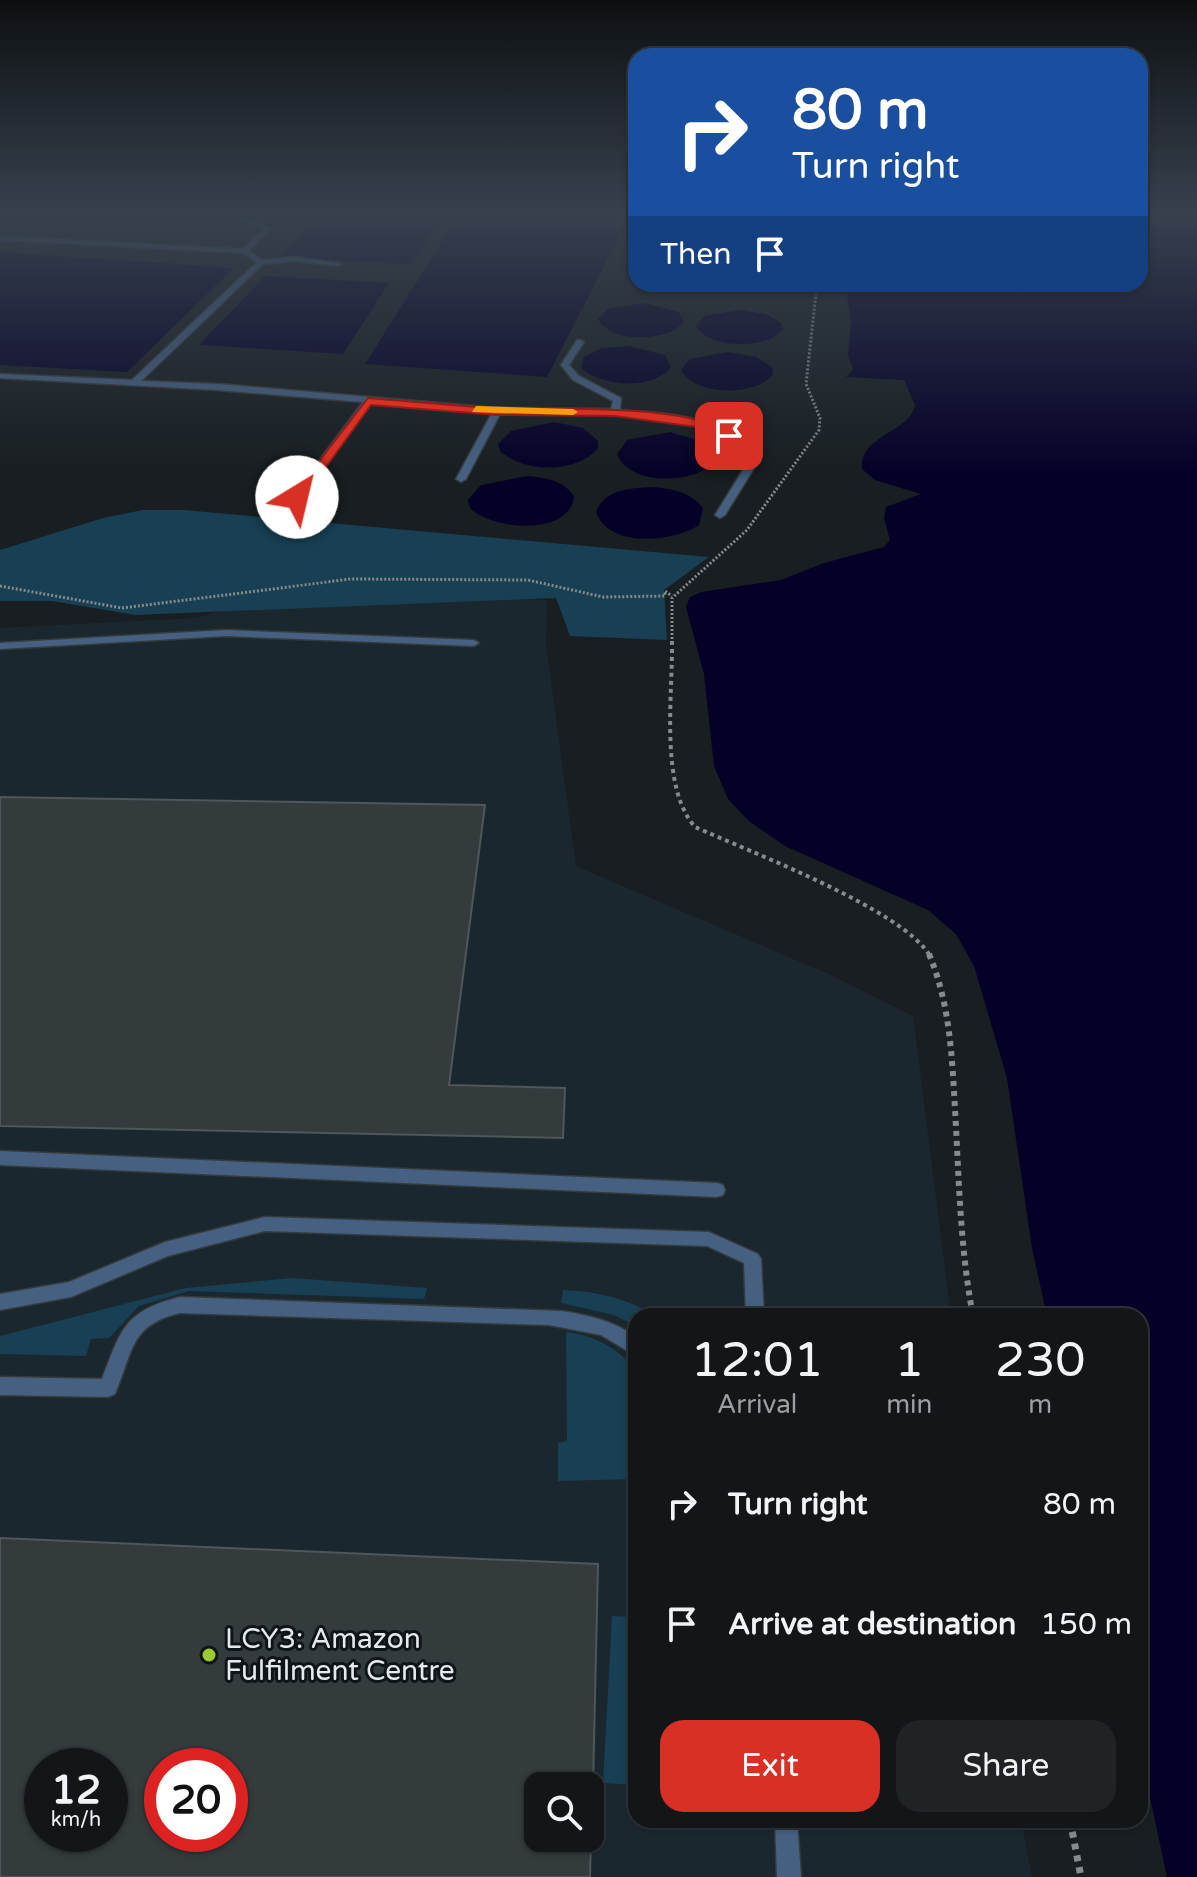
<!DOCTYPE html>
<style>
body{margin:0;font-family:"Varela Round",sans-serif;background:#1f2326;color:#f1f3f6;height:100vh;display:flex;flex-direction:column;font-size:30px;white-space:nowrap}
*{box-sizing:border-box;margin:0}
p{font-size:26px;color:#9c9fa2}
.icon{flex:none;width:44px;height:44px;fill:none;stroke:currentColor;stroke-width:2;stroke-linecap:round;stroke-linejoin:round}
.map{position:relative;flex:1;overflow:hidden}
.panel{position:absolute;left:628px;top:1308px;width:520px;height:520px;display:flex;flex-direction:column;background:#121619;border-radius:24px;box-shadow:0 2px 6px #0004,0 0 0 2px #313538}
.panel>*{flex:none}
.banner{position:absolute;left:628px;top:48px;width:520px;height:244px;border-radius:24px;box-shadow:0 2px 6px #0004,0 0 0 2px #313538;background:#1a4fa0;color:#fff;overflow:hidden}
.tools{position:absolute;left:524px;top:1772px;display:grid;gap:16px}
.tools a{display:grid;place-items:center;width:80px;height:80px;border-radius:16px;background:#121619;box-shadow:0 2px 6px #0004,0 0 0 2px #313538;font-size:40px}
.speed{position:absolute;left:24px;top:1748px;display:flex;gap:16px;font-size:40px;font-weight:700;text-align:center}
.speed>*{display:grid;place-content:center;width:104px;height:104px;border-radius:50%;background:#121619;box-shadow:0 2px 6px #0004,0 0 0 2px #313538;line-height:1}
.speed small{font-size:20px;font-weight:400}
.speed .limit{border:12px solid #d22;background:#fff;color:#111}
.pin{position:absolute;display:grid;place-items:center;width:68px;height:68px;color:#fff;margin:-34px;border-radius:16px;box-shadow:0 4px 12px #0006}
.me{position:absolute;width:88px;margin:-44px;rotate:36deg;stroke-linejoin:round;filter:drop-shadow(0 0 6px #0008)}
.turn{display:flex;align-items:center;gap:28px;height:168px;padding:0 32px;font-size:36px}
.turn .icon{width:104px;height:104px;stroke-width:2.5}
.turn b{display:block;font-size:56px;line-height:68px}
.then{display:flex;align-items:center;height:76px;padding:0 32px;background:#0003;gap:16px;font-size:30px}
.eta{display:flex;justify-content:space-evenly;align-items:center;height:136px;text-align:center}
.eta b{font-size:48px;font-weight:600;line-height:56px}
.button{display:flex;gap:16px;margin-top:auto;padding:16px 32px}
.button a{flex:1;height:92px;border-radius:24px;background:#d93025;color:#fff;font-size:32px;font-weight:600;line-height:92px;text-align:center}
.button a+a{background:#1f2326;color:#f1f3f6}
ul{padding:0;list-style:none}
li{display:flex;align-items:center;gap:24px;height:120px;padding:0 32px}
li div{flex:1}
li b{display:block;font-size:30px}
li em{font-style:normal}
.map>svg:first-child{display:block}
</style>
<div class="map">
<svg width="1197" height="1877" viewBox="0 0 1197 1877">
<rect width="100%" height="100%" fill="#181e21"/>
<path fill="#1b272e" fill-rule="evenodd" d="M308 592 547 600 546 644 576 866 829 974 913 1016 951 1316H636V1820H1021L1032 1877H0V628L193 618ZM42 1766H110V1834H42ZM162 1766H230V1834H162ZM538 1786H590V1838H538Z"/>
<path fill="#183f53" d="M143 510H184L709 557 664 590 667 640 570 636 556 598 135 615 52 601H0V550L103 518Z
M292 1278 427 1288 424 1299 189 1291 139 1306 109 1338 91 1339 86 1356 0 1354V1336L186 1288Z
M563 1290C597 1291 628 1299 657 1316H636V1326L614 1315 561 1303Z
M566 1332C593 1335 623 1349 636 1374V1479L558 1481V1443L567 1441Z
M612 1616 636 1617V1785L603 1783Z"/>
<path fill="#050028" d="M323 212H449L410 264 279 257Z
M461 212H632L547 377 365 364Z
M1140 212H1197V1877H1167L1140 1750V1316H1047L1032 1248 1007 1078 974 966 956 934 928 910 785 846 750 822 728 799 714 766 704 674 686 607 690 597 701 592 781 580 824 563 884 547 890 540 884 518 886 507 921 494 875 480 862 469C859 435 910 433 915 405L904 380 846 377 853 370 848 355 851 323 845 284H1140Z
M0 252 234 268 127 372 0 365Z
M265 276 389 283 343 354 199 345Z
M644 303 679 312 684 322C668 342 611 344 598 319L608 309Z
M740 310 766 314 781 323 783 329C768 350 708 349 696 326L704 316Z
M629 346 665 355 671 367C652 391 604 386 582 369L583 358 601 348Z
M728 352 756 357 772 367 773 374C757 397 694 396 681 370L690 359Z
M554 422 583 428 598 441V448C577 474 524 473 500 451L498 444 511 431Z
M670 432 711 444 718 458C700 485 629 487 617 454L627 440Z
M528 476C546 478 563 480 574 496 571 537 491 530 470 508L468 500 481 485Z
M653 487C673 489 690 492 703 508L699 525C673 542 609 549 596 512 604 489 632 488 653 487Z"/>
<path fill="#333b3d" stroke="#4e5759" stroke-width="2" fill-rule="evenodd" d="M0 797 485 805 449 1085 565 1088 563 1138 0 1126Z
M0 1538 598 1564 593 1786H538V1838H591L590 1877H0ZM42 1766H110V1834H42ZM162 1766H230V1834H162Z"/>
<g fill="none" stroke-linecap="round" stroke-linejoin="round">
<defs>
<path id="service" d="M242 217 271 228 249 251 262 260 295 257 342 264 338 266 295 261 263 264 141 381 218 384 497 408 611 409 613 401 573 380 561 365 577 340H580L584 342 569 365 579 376 621 398 620 410C673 415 727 412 756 465L725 515 720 518 715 515 746 465C740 453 734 444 723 437 673 407 559 414 500 414L466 479 461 482 456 479 492 413 371 403 304 495 332 496 337 499 335 501 297 500 292 497 363 402 218 390 0 378V374L132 380 257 262 243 253 0 240V236L243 249 263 229 240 220Z
M226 630 474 640 479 643 474 646 226 636 0 649V643Z
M0 1151 717 1183 723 1185 725 1190 723 1195 717 1197 0 1165Z
M265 1217 709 1232 758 1254 761 1259 764 1316H746L744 1263 707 1246 265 1231 168 1256 71 1297 0 1310V1294L69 1282 165 1242Z
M180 1297 561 1311C588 1315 614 1321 636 1337V1356L601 1335 549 1325 180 1313C129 1325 133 1353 115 1394L108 1397 0 1395V1377L102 1379C121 1330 124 1311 180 1297Z
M775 1820H797L801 1877H777Z"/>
</defs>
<use href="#service" stroke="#353b3d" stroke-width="3"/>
<path stroke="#868b8d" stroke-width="3" stroke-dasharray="2 2" stroke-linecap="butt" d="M0 586 122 608 351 579 528 580 603 597 665 596V591L672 596
M672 643V598L747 530 819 430 820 418 806 384 817 284"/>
<path stroke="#868b8d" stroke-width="4" stroke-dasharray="4 4" stroke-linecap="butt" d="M672 641C673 694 659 786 695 827 748 851 904 910 930 956"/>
<path stroke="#868b8d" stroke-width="6" stroke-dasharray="5 5" stroke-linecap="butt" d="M929 954C950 1004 952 1056 955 1109 959 1178 960 1248 973 1316"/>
<path stroke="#868b8d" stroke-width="7" stroke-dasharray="6 6" stroke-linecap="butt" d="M1070 1820 1081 1877"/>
<use href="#service" fill="#466082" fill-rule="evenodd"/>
</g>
<linearGradient id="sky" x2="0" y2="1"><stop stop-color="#0d1012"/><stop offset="0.45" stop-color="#37414e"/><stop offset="1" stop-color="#37414e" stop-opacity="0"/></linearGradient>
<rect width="1197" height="475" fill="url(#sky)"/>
<path fill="#d93025" stroke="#8d1f18" stroke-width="2" d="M368 398C411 401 454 406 498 408 555 410 691 402 735 436L729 439 696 427 615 416 497 415 371 405 302 500H293V495Z"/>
<path fill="#f59e0b" d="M476 406 573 409 578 412 573 415 472 412Z"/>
<circle fill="#9cca31" stroke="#0f1418" stroke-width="3" cx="209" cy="1655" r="8"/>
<g text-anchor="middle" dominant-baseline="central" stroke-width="6" stroke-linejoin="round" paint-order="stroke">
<g font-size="28" fill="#e6eaec" stroke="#0f1418" text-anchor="start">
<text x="225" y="1639">LCY3: Amazon<tspan x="225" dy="32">Fulfilment Centre</tspan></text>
</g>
</g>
</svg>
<div class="tools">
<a><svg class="icon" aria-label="search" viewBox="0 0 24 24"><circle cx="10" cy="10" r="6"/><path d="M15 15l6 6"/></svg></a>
</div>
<div class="speed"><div>12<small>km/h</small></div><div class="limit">20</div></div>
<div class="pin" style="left:729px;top:436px;background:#d93025"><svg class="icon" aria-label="arrive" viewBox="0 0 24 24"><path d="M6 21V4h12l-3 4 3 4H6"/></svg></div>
<svg class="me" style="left:297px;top:497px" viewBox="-20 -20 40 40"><circle r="19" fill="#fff"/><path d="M0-13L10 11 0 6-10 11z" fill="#d93025"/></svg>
<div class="banner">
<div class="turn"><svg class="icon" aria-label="right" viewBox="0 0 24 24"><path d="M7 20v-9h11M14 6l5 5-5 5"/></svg><div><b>80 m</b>Turn right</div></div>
<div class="then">Then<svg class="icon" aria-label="arrive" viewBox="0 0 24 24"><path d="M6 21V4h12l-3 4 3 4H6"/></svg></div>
</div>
<section class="panel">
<div class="eta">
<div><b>12:01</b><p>Arrival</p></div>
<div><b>1</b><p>min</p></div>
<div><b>230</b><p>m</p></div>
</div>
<ul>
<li><svg class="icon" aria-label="right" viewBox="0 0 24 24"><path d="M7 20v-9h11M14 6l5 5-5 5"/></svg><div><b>Turn right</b></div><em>80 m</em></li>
<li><svg class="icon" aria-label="arrive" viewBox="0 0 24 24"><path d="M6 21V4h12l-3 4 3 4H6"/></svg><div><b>Arrive at destination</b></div><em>150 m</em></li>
</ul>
<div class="button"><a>Exit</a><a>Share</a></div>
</section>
</div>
